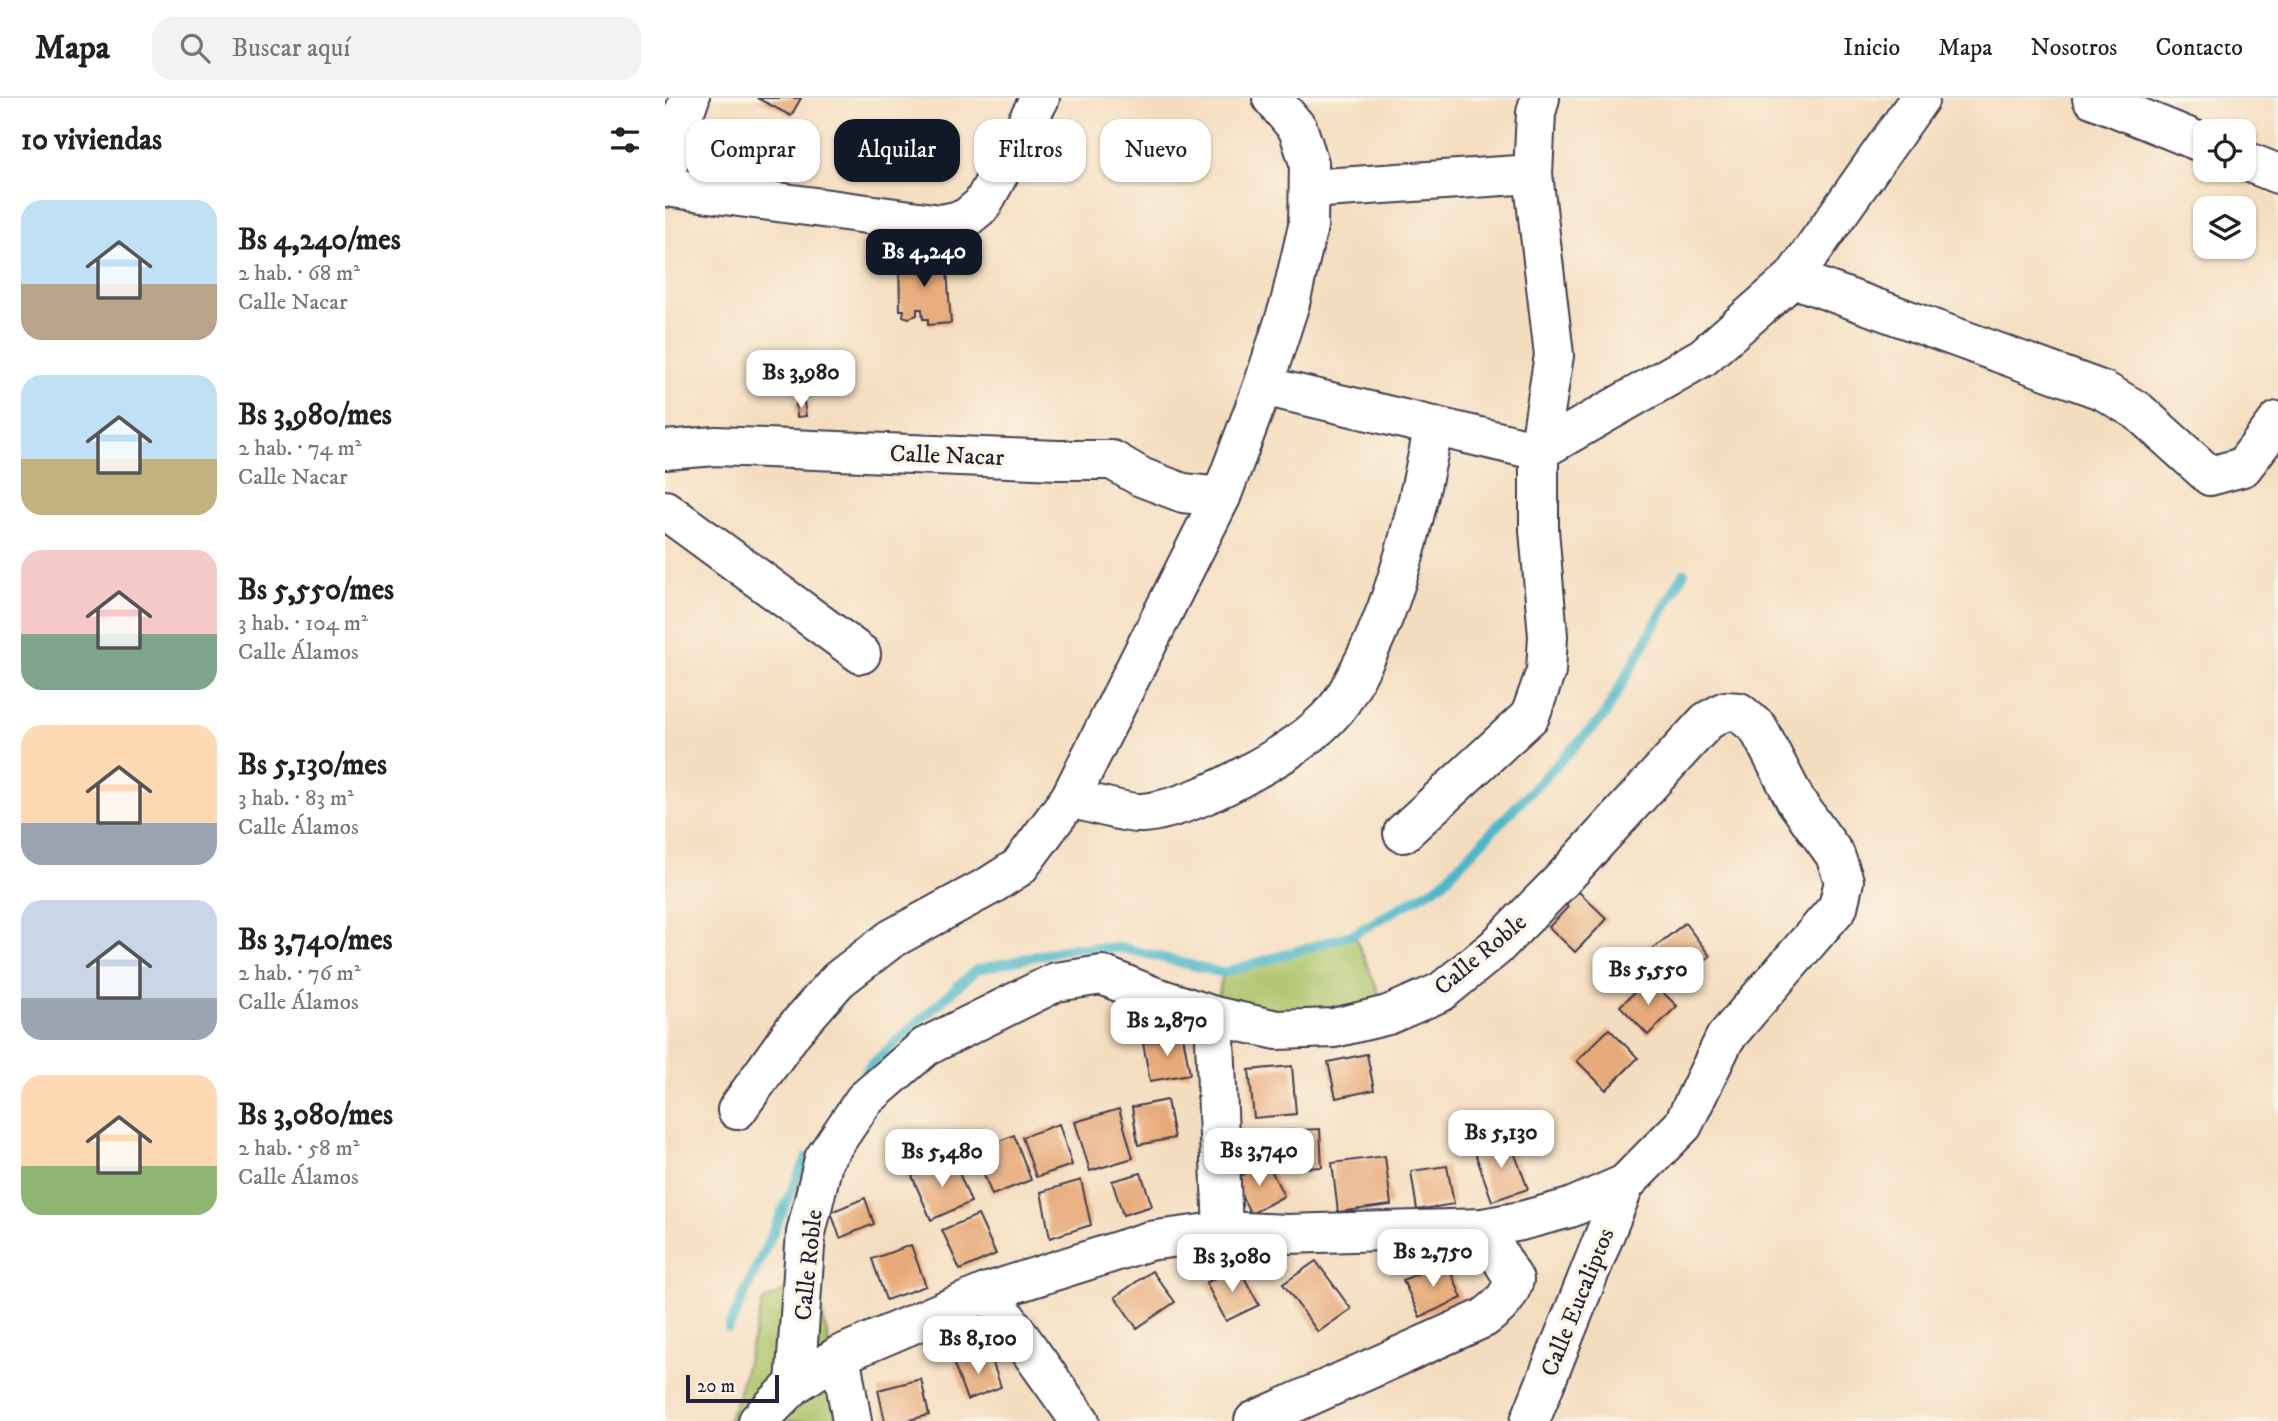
<!DOCTYPE html>
<html lang="es">
<head>
<meta charset="utf-8">
<style>
	body { margin:0; font-family:"IM FELL DW Pica",serif; background:#f2f2f2; color:#222; height:100vh; display:flex; flex-direction:column; font-size:26px; white-space:nowrap }
	* { box-sizing:border-box; margin:0 }
	p { font-size:23px; color:#767676 }
	.icon { flex:none; width:38px; height:38px; fill:none; stroke:currentColor; stroke-width:2; stroke-linecap:round; stroke-linejoin:round }
	.map { position:relative; flex:1; overflow:hidden }
	.sheet { display:flex; flex-direction:column; background:#fff; width:665px }
	.sheet>* { flex:none }
	.hud { position:absolute; left:21px; top:21px; width:665px; height:63px; display:flex; gap:14px }
	.buttons { position:absolute; left:1528px; top:21px; display:grid; gap:14px }
	.buttons a { display:grid; place-items:center; width:63px; height:63px; border-radius:14px; background:#fff; box-shadow:0 2px 5px #0004; font-size:35px }
	.scale { position:absolute; left:21px; bottom:18px; width:93px; box-sizing:border-box; padding-left:7px; border:4px solid #22223b; border-top:0; font-size:19px; line-height:24px; white-space:nowrap; color:#22223b; -webkit-text-stroke:5px #fcf5e5; paint-order:stroke }
	.price { position:absolute; translate:-50% -60px; padding:0 16px; border-radius:14px; background:#fff; color:#222; font-size:23px; line-height:46px; filter:drop-shadow(0 2px 4px #0008) }
	.price::after { content:''; position:absolute; left:50%; top:42px; width:21px; height:16px; margin-left:-10px; background:inherit; clip-path:polygon(0 0,100% 0,50% 100%) }
	.price.active { background:#111827; color:#fff }
	ul { padding:0; list-style:none }
	li { display:flex; align-items:center; gap:21px; height:175px; padding:0 21px }
	li span { display:grid; place-items:center; flex:none; width:196px; height:140px; border-radius:21px; color:#555 }
	li>.icon { margin-inline-start:auto }
	span .icon { width:84px; height:84px; fill:#fffc; stroke-width:1 }
	li b { font-size:30px }
	h2 { display:flex; justify-content:space-between; align-items:center; height:84px; padding:0 21px; font-size:30px }
	.pill { padding:0 24px; border-radius:21px; background:#fff; box-shadow:0 2px 5px #0004; font-size:24px; line-height:63px }
	.pill.active { background:#111827; color:#fff }
	header { display:flex; align-items:center; gap:42px; box-sizing:border-box; height:98px; padding:0 35px; background:#fff; border-bottom:2px solid #e0e0e0 }
	header strong { font-size:33px }
	nav { display:flex; gap:38px; margin-inline-start:auto; font-size:24px }
	.search { width:490px; height:63px; background:#f2f2f2; display:flex; align-items:center; gap:18px; box-sizing:border-box; padding:0 24px; border-radius:21px; color:#767676; font-size:26px }
	main { display:flex; flex:1; min-height:0 }
	.map>svg:first-child { display:block }
</style>
</head>
<body>
<header>
<strong>Mapa</strong>
<div class="search"><svg class="icon" aria-label="search" viewBox="0 0 24 24"><circle cx="10" cy="10" r="6"/><path d="M15 15l6 6"/></svg>Buscar aquí</div>
<nav><a>Inicio</a><a>Mapa</a><a>Nosotros</a><a>Contacto</a></nav>
</header>
<main>
<section class="sheet">
<h2>10 viviendas<svg class="icon" aria-label="filters" viewBox="0 0 24 24"><path d="M4 7h16M4 17h16"/><circle cx="9" cy="7" r="2"/><circle cx="15" cy="17" r="2"/></svg></h2>
<ul>
<li><span style="background:linear-gradient(#bfe0f5 60%,#b9a48a 0)"><svg class="icon" aria-label="home" viewBox="0 0 24 24"><path d="M3 11l9-7 9 7M6 9v11h12V9"/></svg></span><div><b>Bs 4,240/mes</b><p>2 hab. · 68 m²</p><p>Calle Nacar</p></div></li>
<li><span style="background:linear-gradient(#bfe0f5 60%,#c2b280 0)"><svg class="icon" aria-label="home" viewBox="0 0 24 24"><path d="M3 11l9-7 9 7M6 9v11h12V9"/></svg></span><div><b>Bs 3,980/mes</b><p>2 hab. · 74 m²</p><p>Calle Nacar</p></div></li>
<li><span style="background:linear-gradient(#f6c9c9 60%,#7fa58c 0)"><svg class="icon" aria-label="home" viewBox="0 0 24 24"><path d="M3 11l9-7 9 7M6 9v11h12V9"/></svg></span><div><b>Bs 5,550/mes</b><p>3 hab. · 104 m²</p><p>Calle Álamos</p></div></li>
<li><span style="background:linear-gradient(#ffd9b3 70%,#9aa5b1 0)"><svg class="icon" aria-label="home" viewBox="0 0 24 24"><path d="M3 11l9-7 9 7M6 9v11h12V9"/></svg></span><div><b>Bs 5,130/mes</b><p>3 hab. · 83 m²</p><p>Calle Álamos</p></div></li>
<li><span style="background:linear-gradient(#c9d6e8 70%,#9aa5b1 0)"><svg class="icon" aria-label="home" viewBox="0 0 24 24"><path d="M3 11l9-7 9 7M6 9v11h12V9"/></svg></span><div><b>Bs 3,740/mes</b><p>2 hab. · 76 m²</p><p>Calle Álamos</p></div></li>
<li><span style="background:linear-gradient(#ffd9b3 65%,#8fb573 0)"><svg class="icon" aria-label="home" viewBox="0 0 24 24"><path d="M3 11l9-7 9 7M6 9v11h12V9"/></svg></span><div><b>Bs 3,080/mes</b><p>2 hab. · 58 m²</p><p>Calle Álamos</p></div></li>
</ul>
</section>
<div class="map">
<svg width="1613" height="1323" viewBox="0 0 1613 1323">
	<rect width="100%" height="100%" fill="#fcf5e5"/>
	<filter id="ink" filterUnits="userSpaceOnUse"><feTurbulence type="fractalNoise" baseFrequency=".0143" numOctaves="2"/><feDisplacementMap in="SourceGraphic" scale="14" xChannelSelector="R" yChannelSelector="G"/><feConvolveMatrix kernelMatrix="1 2 1 2 8 2 1 2 1" color-interpolation-filters="sRGB"/></filter>
	<filter id="wash" filterUnits="userSpaceOnUse"><feTurbulence type="fractalNoise" baseFrequency=".00686" numOctaves="4" result="noise"/><feDisplacementMap in="SourceGraphic" scale="28" xChannelSelector="R" yChannelSelector="G"/><feGaussianBlur stdDeviation="1.57" result="paint"/><feColorMatrix in="noise" values="0 0 0 0 0 0 0 0 0 0 0 0 0 0 0 0 0 1.4 0 .05"/><feComposite in="paint" operator="in"/></filter>
	<g filter="url(#wash)">
		<rect width="100%" height="100%" fill="#f4ddbf"/>
		<g fill="#abc369" stroke="#667252" stroke-width="2">
			<polygon points="689,836 723,917 549,918 558,875"/>
			<polygon points="148,1180 175,1288 169,1323 63,1323 73,1298 98,1203"/>
		</g>
		<g fill="none" stroke-linecap="round" stroke-linejoin="round">
			<g stroke="#4db7c9" stroke-width="10">
				<polyline points="192,986 206,967 311,872 406,850 458,850 558,875 689,836 776,786 939,618 1019,475"/>
				<polyline points="64,1230 142,1059"/>
			</g>
		</g>
		<g id="blocks">
			<g fill="#e7aa7a">
				<polygon points="92,0 136,0 126,18"/>
				<polygon points="256,156 258,159 275,157 277,174 282,173 286,225 263,227 263,221 258,221 257,211 252,211 252,217 244,220 238,218 239,212 235,212 234,159"/>
				<polygon points="139,304 141,318 132,319 131,305"/>
				<polygon points="911,791 942,821 910,854 884,829 903,809 898,804"/>
				<polygon points="1020,825 1045,858 1011,885 985,853"/>
				<polygon points="984,881 1012,908 983,937 955,908"/>
				<polygon points="944,931 973,960 941,992 912,963"/>
				<polygon points="518,938 525,976 485,983 478,945"/>
				<polygon points="702,956 709,992 671,1000 663,964"/>
				<polygon points="627,968 631,1016 589,1020 584,972"/>
				<polygon points="502,1002 509,1040 473,1047 467,1009"/>
				<polygon points="454,1011 468,1060 425,1073 410,1024"/>
				<polygon points="394,1026 407,1067 371,1079 357,1039"/>
				<polygon points="655,1031 657,1069 614,1071 613,1033"/>
				<polygon points="349,1037 366,1082 327,1097 310,1053"/>
				<polygon points="844,1041 863,1091 827,1103 809,1052"/>
				<polygon points="720,1058 726,1107 673,1114 667,1065"/>
				<polygon points="288,1060 306,1104 266,1122 247,1078"/>
				<polygon points="602,1064 619,1098 586,1116 568,1082"/>
				<polygon points="782,1068 789,1106 752,1112 746,1073"/>
				<polygon points="476,1075 487,1108 458,1117 447,1083"/>
				<polygon points="416,1082 426,1127 385,1140 376,1094"/>
				<polygon points="200,1100 209,1126 175,1140 166,1114"/>
				<polygon points="313,1117 331,1156 295,1172 277,1132"/>
				<polygon points="246,1147 261,1188 221,1202 207,1161"/>
				<polygon points="651,1163 686,1211 653,1234 618,1186"/>
				<polygon points="781,1163 797,1200 755,1219 738,1182"/>
				<polygon points="573,1168 594,1207 561,1223 541,1185"/>
				<polygon points="487,1173 510,1204 472,1230 450,1199"/>
				<polygon points="324,1254 336,1289 302,1302 289,1266"/>
				<polygon points="256,1281 264,1317 240,1323 220,1323 213,1292"/>
			</g>
		</g>
	</g>
	<g filter="url(#ink)">
		<use href="#blocks" fill-opacity="0" stroke="#423e4f" stroke-width="2"/>
		<g fill="none" stroke-linecap="round" stroke-linejoin="round">
			<defs>
				<g id="minor">
					<polyline points="1427,0 1540,46"/>
					<polyline points="1578,62 1613,76"/>
					<polyline points="0,82 10,36 25,0"/>
					<polyline points="0,89 276,126 300,121 317,107 375,0"/>
					<polyline points="644,91 868,76"/>
					<polyline points="1128,180 1439,293 1473,313 1545,378 1578,369 1613,323"/>
					<polyline points="598,288 874,353 1038,259 1128,180 1255,0"/>
					<polyline points="0,352 51,348 393,362 447,362 476,379 518,395 556,399"/>
					<polyline points="0,412 196,556"/>
					<path d="M405 700C422 704 463 716 477 715 509 713 559 690 586 674 617 657 648 638 671 611 683 596 691 578 700 561 737 487 752 408 769 328"/>
					<polyline points="738,735 865,618 881,573 883,538 874,432 874,353 889,257 868,76 871,15 875,0"/>
					<polyline points="549,918 558,1133"/>
					<polyline points="72,1012 128,933 173,882 226,841 326,787 354,769 405,700 556,399 598,288 625,205 643,128 644,65 633,31 607,0"/>
					<polyline points="323,1194 415,1323"/>
					<polyline points="175,1257 187,1323"/>
					<polyline points="93,1323 130,1286 175,1257 323,1194 484,1143 558,1133 622,1136 818,1130 856,1123 905,1110 960,1086 1018,1027 1060,940 1173,809 1179,783 1170,757 1131,703 1093,630 1074,614 1060,613 1042,623 896,783 830,850 776,894 723,917 669,930 612,932 549,918 488,898 437,877 391,884 260,949 199,1002 159,1061 141,1135 130,1286"/>
					<path d="M589 1323 819 1220C834 1209 843 1201 849 1182L818 1130"/>
					<polyline points="865,1323 960,1086"/>
				</g>
			</defs>
			<use href="#minor" stroke="#423e4f" stroke-width="42"/>
			<use href="#minor" stroke="#fff" stroke-width="38"/>
		</g>
	</g>
	<g text-anchor="middle" stroke-width="7" stroke-linejoin="round" paint-order="stroke">
		<g font-size="24" fill="#22223b" stroke="#fcf5e5">
			<text transform="translate(282 357) rotate(2)" y="8">Calle Nacar</text>
			<text transform="translate(815 856) rotate(-40)" y="8">Calle Roble</text>
			<text transform="translate(143 1167) rotate(-84)" y="8">Calle Roble</text>
			<text transform="translate(912 1204) rotate(-68)" y="8">Calle Eucaliptos</text>
		</g>
	</g>
</svg>
<div class="buttons">
<a><svg class="icon" aria-label="locate" viewBox="0 0 24 24"><circle cx="12" cy="12" r="6"/><path d="M12 2v4M12 18v4M2 12h4M18 12h4"/></svg></a>
<a><svg class="icon" aria-label="layers" viewBox="0 0 24 24"><path d="M12 4l9 5-9 5-9-5zM3 14l9 5 9-5"/></svg></a>
</div>
<div class="scale">20 m</div>
<b class="price active" style="left:259px;top:191px">Bs 4,240</b>
<b class="price" style="left:136px;top:312px">Bs 3,980</b>
<b class="price" style="left:983px;top:909px">Bs 5,550</b>
<b class="price" style="left:502px;top:960px">Bs 2,870</b>
<b class="price" style="left:836px;top:1072px">Bs 5,130</b>
<b class="price" style="left:594px;top:1090px">Bs 3,740</b>
<b class="price" style="left:277px;top:1091px">Bs 5,480</b>
<b class="price" style="left:768px;top:1191px">Bs 2,750</b>
<b class="price" style="left:567px;top:1196px">Bs 3,080</b>
<b class="price" style="left:313px;top:1278px">Bs 8,100</b>
<div class="hud">
<a class="pill">Comprar</a>
<a class="pill active">Alquilar</a>
<a class="pill">Filtros</a>
<a class="pill">Nuevo</a>
</div>
</div>
</main>
</body>
</html>
